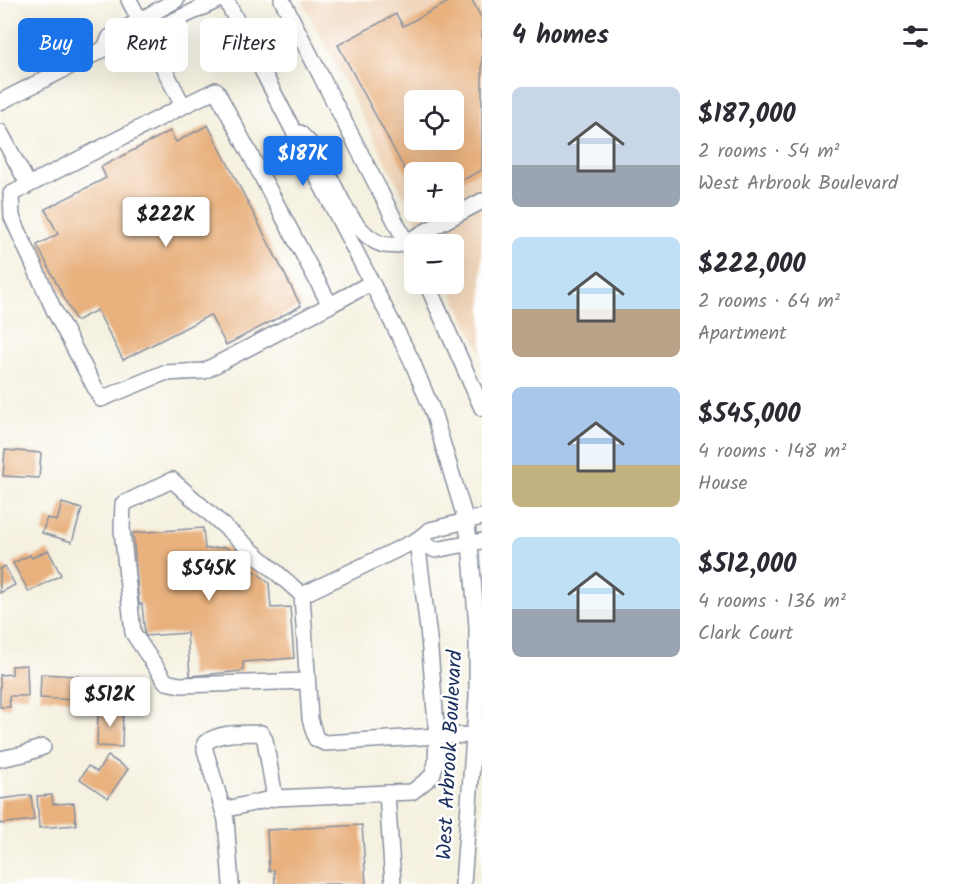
<!DOCTYPE html>
<html lang="en">
<head>
<meta charset="utf-8">
<style>
	body { margin:0; font-family:Kalam,sans-serif; background:#f2f2f3; color:#2b2b33; height:100vh; display:flex; flex-direction:column; font-size:22px; white-space:nowrap }
	* { box-sizing:border-box; margin:0 }
	p { font-size:20px; color:#7c7c81 }
	.icon { flex:none; width:33px; height:33px; fill:none; stroke:currentColor; stroke-width:2; stroke-linecap:round; stroke-linejoin:round }
	.map { position:relative; flex:1; overflow:hidden }
	.details { display:flex; flex-direction:column; background:#fff; width:480px }
	.details>* { flex:none }
	.guide { position:absolute; left:18px; top:18px; width:374px; height:54px; display:flex; gap:12px }
	.fabs { position:absolute; left:404px; top:90px; display:grid; gap:12px }
	.fabs a { display:grid; place-items:center; width:60px; height:60px; border-radius:9px; background:#fff; box-shadow:0 6px 24px #0002; font-size:30px }
	.price { position:absolute; translate:-50% -51px; padding:0 14px; border-radius:6px; background:#fff; color:#222; font-size:20px; line-height:39px; filter:drop-shadow(0 2px 3px #0008) }
	.price::after { content:''; position:absolute; left:50%; top:36px; width:18px; height:14px; margin-left:-9px; background:inherit; clip-path:polygon(0 0,100% 0,50% 100%) }
	.price.current { background:#1a73e8; color:#fff }
	ul { padding:0; list-style:none }
	li { display:flex; align-items:center; gap:18px; height:150px; padding:0 30px }
	li span { display:grid; place-items:center; flex:none; width:168px; height:120px; border-radius:9px; color:#555 }
	li>.icon { margin-inline-start:auto }
	span .icon { width:72px; height:72px; fill:#fffc; stroke-width:1 }
	li b { font-size:26px }
	h2 { display:flex; justify-content:space-between; align-items:center; height:72px; padding:0 30px; font-size:26px }
	.pill { padding:0 21px; border-radius:9px; background:#fff; box-shadow:0 6px 24px #0002; font-size:21px; line-height:54px }
	.pill.current { background:#1a73e8; color:#fff }
	main { display:flex; flex:1; min-height:0 }
	.map>svg:first-child { display:block }
</style>
</head>
<body>
<main>
<div class="map">
<svg width="482" height="884" viewBox="0 0 482 884">
	<rect width="100%" height="100%" fill="#fff"/>
	<filter id="ink" filterUnits="userSpaceOnUse"><feTurbulence type="fractalNoise" baseFrequency=".0167" numOctaves="2"/><feDisplacementMap in="SourceGraphic" scale="12" xChannelSelector="R" yChannelSelector="G"/><feConvolveMatrix kernelMatrix="1 2 1 2 8 2 1 2 1" color-interpolation-filters="sRGB"/></filter>
	<filter id="wash" filterUnits="userSpaceOnUse"><feTurbulence type="fractalNoise" baseFrequency=".008" numOctaves="4" result="noise"/><feDisplacementMap in="SourceGraphic" scale="24" xChannelSelector="R" yChannelSelector="G"/><feGaussianBlur stdDeviation="1.35" result="paint"/><feColorMatrix in="noise" values="0 0 0 0 0 0 0 0 0 0 0 0 0 0 0 0 0 1.4 0 .05"/><feComposite in="paint" operator="in"/></filter>
	<g filter="url(#wash)">
		<rect width="100%" height="100%" fill="#f5f1e0"/>
		<path fill="#f0d6bc" fill-rule="evenodd" d="M302 0H482V354L448 284H453V244H429ZM414 100H453V140H414ZM414 172H453V212H414Z"/>
		<g id="blocks">
			<g fill="#e8b17e" fill-rule="evenodd">
				<path d="M452 0H472L482 19V170L453 185V172H414V187L338 45 396 14 403 26ZM414 100H453V140H414Z"/>
				<polygon points="208,125 301,306 226,345 210,315 123,360 97,310 76,321 37,245 58,234 45,209 106,178 101,167 170,131 176,142"/>
				<polygon points="5,450 41,453 39,478 3,476"/>
				<polygon points="62,503 82,509 72,542 42,533 47,518 57,521"/>
				<polygon points="203,528 205,549 226,547 269,583 271,608 290,607 294,658 243,662 243,671 190,676 187,633 145,636 142,604 139,604 133,533"/>
				<polygon points="48,550 61,575 29,592 13,563 30,555 32,558"/>
				<polygon points="5,566 15,585 0,593 0,569"/>
				<polygon points="27,665 28,696 9,696 10,707 0,707 0,675 12,674 12,666"/>
				<polygon points="41,674 78,676 77,700 40,698"/>
				<polygon points="98,710 123,711 122,747 97,746"/>
				<polygon points="108,756 128,769 108,798 80,779 88,766 97,772"/>
				<polygon points="31,795 34,820 0,824 0,799"/>
				<polygon points="52,795 53,804 74,803 76,825 39,828 37,796"/>
				<polygon points="362,825 366,884 275,884 274,870 269,871 267,830"/>
			</g>
		</g>
	</g>
	<g filter="url(#ink)">
		<use href="#blocks" fill-opacity="0" stroke="#88909f" stroke-width="1.5"/>
		<g fill="none" stroke-linecap="round" stroke-linejoin="round">
			<defs>
				<g id="minor">
					<polyline points="129,0 140,21"/>
					<polyline points="226,0 411,359 433,412 466,521 470,544 477,626 477,697 463,884"/>
					<polyline points="282,0 414,258"/>
					<polyline points="146,33 183,106 216,90 330,305 371,283"/>
					<polyline points="104,49 110,37 176,0"/>
					<polyline points="0,102 104,49 116,48 218,0"/>
					<polyline points="183,106 11,194 12,217 54,310 101,399 164,373 204,371 330,305"/>
					<polyline points="0,132 28,184"/>
					<path d="M300 133C306 140 314 146 318 154 336 184 360 263 406 242L482 201"/>
					<polyline points="427,284 482,408"/>
					<polyline points="417,540 435,550 482,541"/>
					<polyline points="302,595 417,540 430,530 482,517"/>
					<polyline points="307,681 180,685 166,682 133,633 122,530 123,504 172,480 302,595 310,719 316,739 325,743 437,736 429,638 417,540"/>
					<polyline points="0,759 24,754 43,747"/>
					<polyline points="387,793 393,884"/>
					<polyline points="223,810 275,798"/>
					<path d="M231 884 226 820 205 750V743C221 731 243 734 261 733L265 740 275 798 412 792 432 776 436 763 437 736 475 735"/>
				</g>
			</defs>
			<use href="#minor" stroke="#88909f" stroke-width="18"/>
			<use href="#minor" stroke="#fff" stroke-width="15"/>
		</g>
	</g>
	<g text-anchor="middle" stroke-width="5" stroke-linejoin="round" paint-order="stroke">
		<g font-size="21" fill="#1b2f5e" stroke="#fff">
			<text transform="translate(449 755) rotate(-87)" y="7">West Arbrook Boulevard</text>
		</g>
	</g>
</svg>
<div class="fabs">
<a><svg class="icon" aria-label="locate" viewBox="0 0 24 24"><circle cx="12" cy="12" r="6"/><path d="M12 2v4M12 18v4M2 12h4M18 12h4"/></svg></a>
<a>+</a>
<a>−</a>
</div>
<b class="price current" style="left:303px;top:187px">$187K</b>
<b class="price" style="left:166px;top:248px">$222K</b>
<b class="price" style="left:209px;top:602px">$545K</b>
<b class="price" style="left:110px;top:728px">$512K</b>
<div class="guide">
<a class="pill current">Buy</a>
<a class="pill">Rent</a>
<a class="pill">Filters</a>
</div>
</div>
<section class="details">
<h2>4 homes<svg class="icon" aria-label="filters" viewBox="0 0 24 24"><path d="M4 7h16M4 17h16"/><circle cx="9" cy="7" r="2"/><circle cx="15" cy="17" r="2"/></svg></h2>
<ul>
<li><span style="background:linear-gradient(#c9d6e8 65%,#9aa5b1 0)"><svg class="icon" aria-label="home" viewBox="0 0 24 24"><path d="M3 11l9-7 9 7M6 9v11h12V9"/></svg></span><div><b>$187,000</b><p>2 rooms · 54 m²</p><p>West Arbrook Boulevard</p></div></li>
<li><span style="background:linear-gradient(#bfe0f5 60%,#b9a48a 0)"><svg class="icon" aria-label="home" viewBox="0 0 24 24"><path d="M3 11l9-7 9 7M6 9v11h12V9"/></svg></span><div><b>$222,000</b><p>2 rooms · 64 m²</p><p>Apartment</p></div></li>
<li><span style="background:linear-gradient(#a9c7e8 65%,#c2b280 0)"><svg class="icon" aria-label="home" viewBox="0 0 24 24"><path d="M3 11l9-7 9 7M6 9v11h12V9"/></svg></span><div><b>$545,000</b><p>4 rooms · 148 m²</p><p>House</p></div></li>
<li><span style="background:linear-gradient(#bfe0f5 60%,#9aa5b1 0)"><svg class="icon" aria-label="home" viewBox="0 0 24 24"><path d="M3 11l9-7 9 7M6 9v11h12V9"/></svg></span><div><b>$512,000</b><p>4 rooms · 136 m²</p><p>Clark Court</p></div></li>
</ul>
</section>
</main>
</body>
</html>
